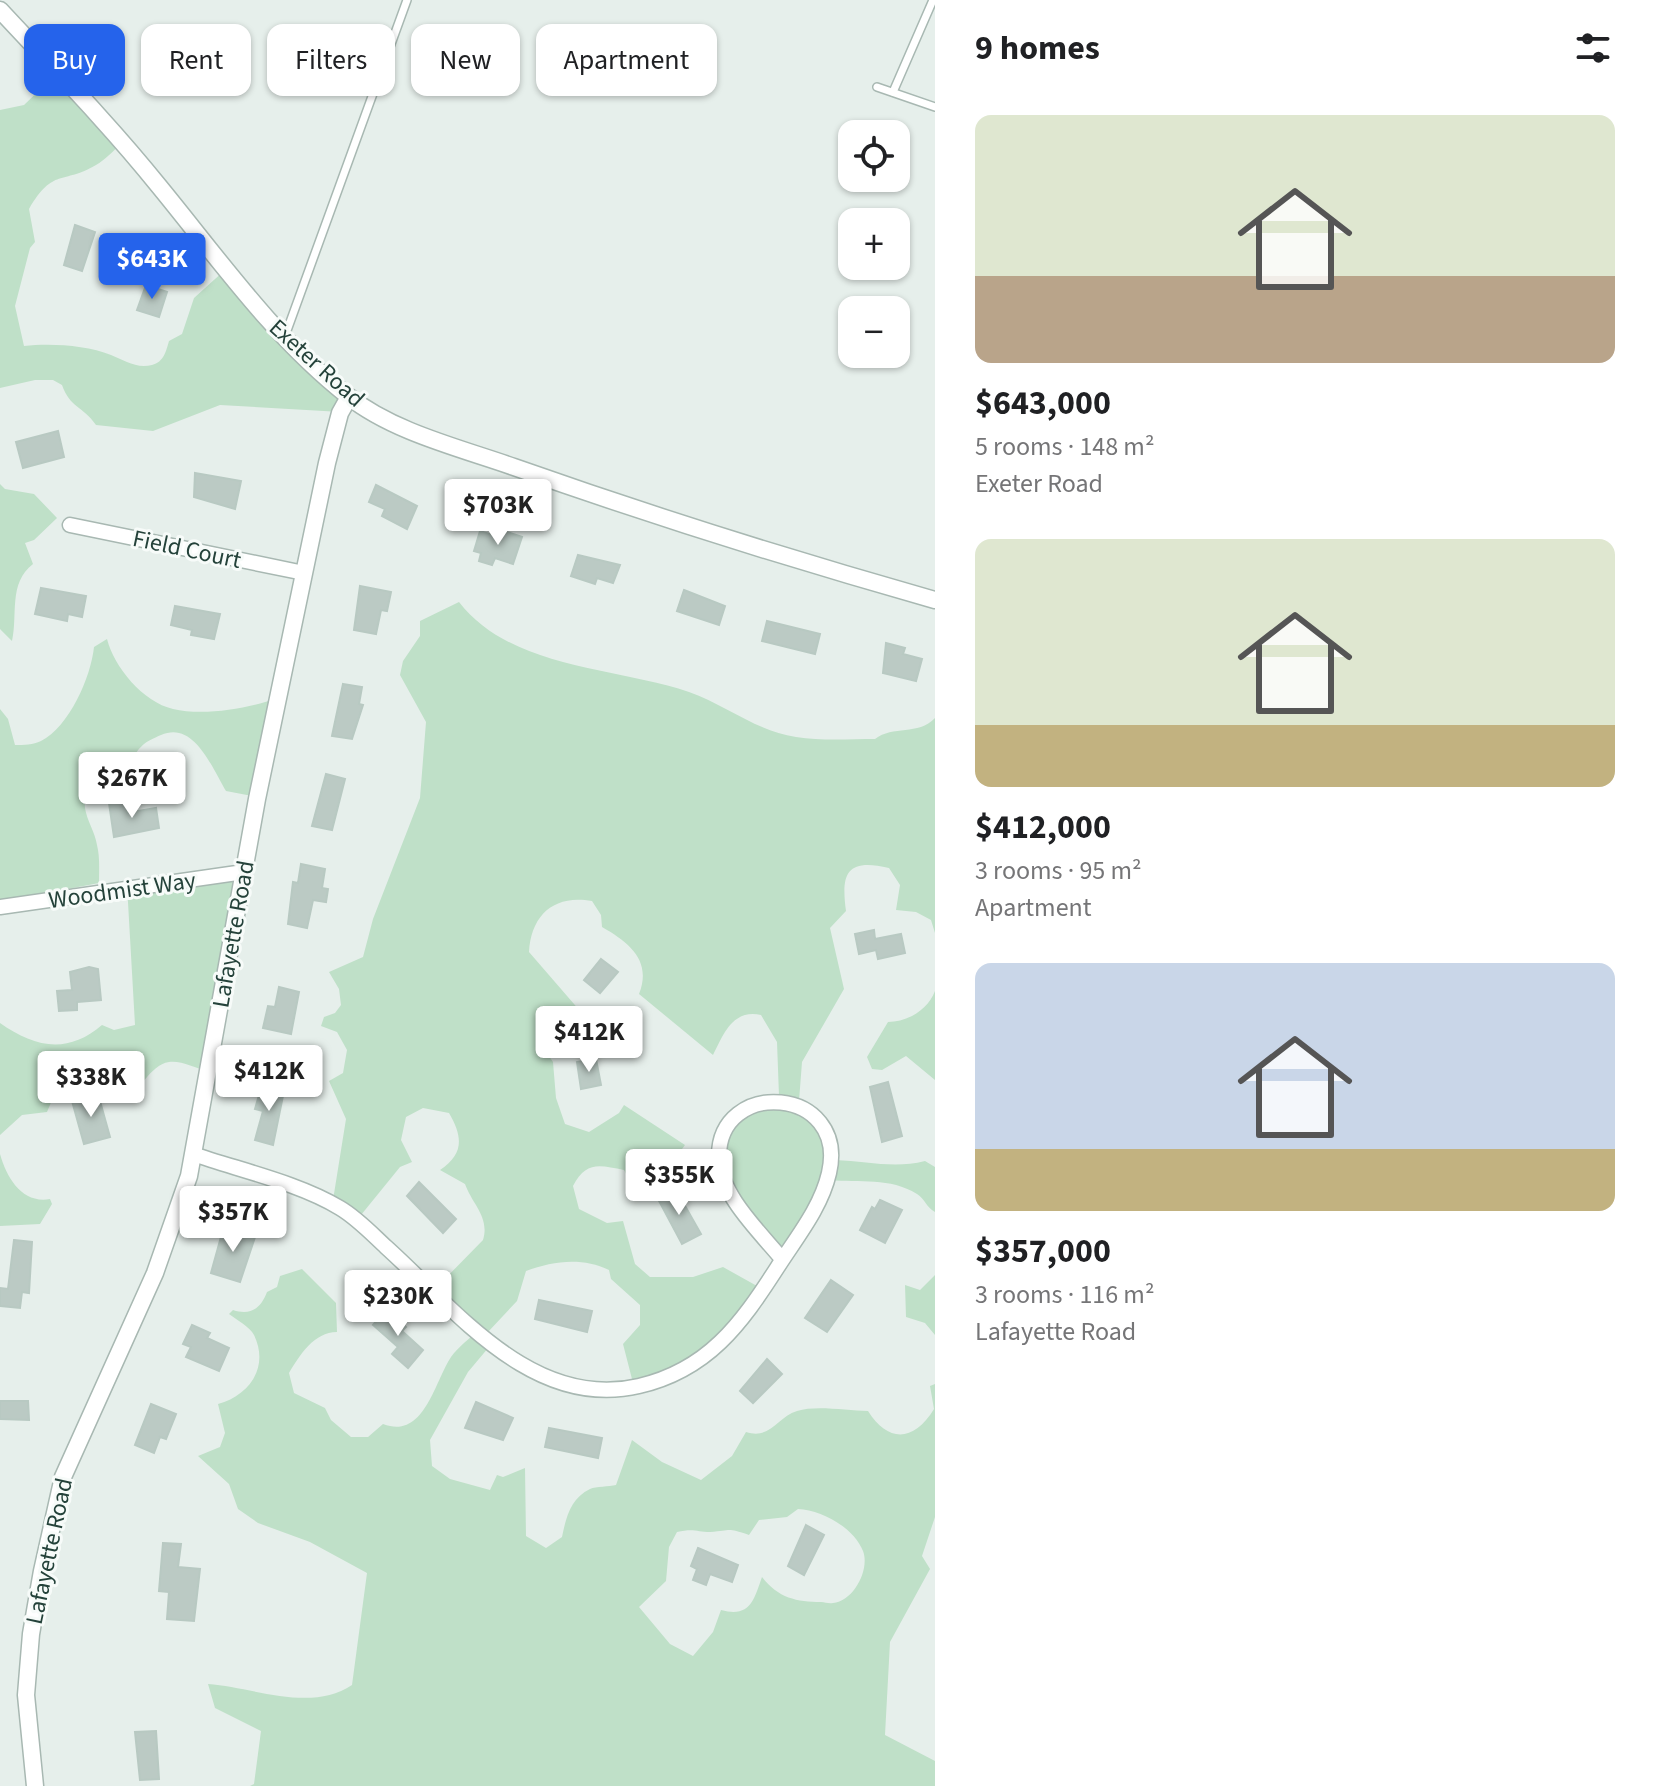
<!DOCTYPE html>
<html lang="en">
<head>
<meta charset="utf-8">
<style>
	body { margin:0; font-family:"Source Sans 3",sans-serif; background:#f6f6f6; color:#202124; height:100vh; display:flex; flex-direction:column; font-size:30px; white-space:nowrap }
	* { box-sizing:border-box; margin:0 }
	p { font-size:26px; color:#757577 }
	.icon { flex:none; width:44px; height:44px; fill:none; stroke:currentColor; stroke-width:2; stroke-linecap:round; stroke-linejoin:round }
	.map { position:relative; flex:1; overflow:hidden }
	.panel { display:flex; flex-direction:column; background:#fff; width:720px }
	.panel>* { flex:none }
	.top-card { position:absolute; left:24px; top:24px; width:760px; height:72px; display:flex; gap:16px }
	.fabs { position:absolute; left:838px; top:120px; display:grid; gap:16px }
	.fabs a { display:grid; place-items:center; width:72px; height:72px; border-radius:16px; background:#fff; box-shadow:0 2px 6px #0004; font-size:40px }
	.price { position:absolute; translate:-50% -68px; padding:0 18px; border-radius:8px; background:#fff; color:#222; font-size:26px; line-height:52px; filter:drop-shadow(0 2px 4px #0008) }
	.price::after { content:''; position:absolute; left:50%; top:48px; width:24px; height:18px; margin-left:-12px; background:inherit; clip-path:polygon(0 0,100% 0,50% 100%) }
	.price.active { background:#2563eb; color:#fff }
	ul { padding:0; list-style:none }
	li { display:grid; align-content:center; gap:16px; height:424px; padding:0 40px }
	li span { display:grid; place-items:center; height:248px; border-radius:16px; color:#555 }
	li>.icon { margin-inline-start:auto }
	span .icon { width:144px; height:144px; fill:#fffc; stroke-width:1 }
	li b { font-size:34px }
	h2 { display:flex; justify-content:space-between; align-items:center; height:96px; padding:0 40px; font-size:34px }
	.pill { padding:0 28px; border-radius:16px; background:#fff; box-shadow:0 2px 6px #0004; font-size:28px; line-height:72px }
	.pill.active { background:#2563eb; color:#fff }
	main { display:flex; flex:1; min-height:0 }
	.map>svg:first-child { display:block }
</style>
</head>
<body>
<main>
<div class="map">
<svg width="935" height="1786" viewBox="0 0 935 1786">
	<rect width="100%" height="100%" fill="#e6efeb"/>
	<g fill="#bfe0c8" fill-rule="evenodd">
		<path d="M54 76 121 144C113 151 105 160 96 165 62 185 54 167 29 209L35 242 30 248 15 306 24 346C50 343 86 345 111 355 124 360 136 369 152 365 164 362 166 351 169 341L182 334 194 298 225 270 346 394 341 412 220 405 153 431 96 425C83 406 70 408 62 385L53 380H35L0 388V110L24 105Z"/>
		<path d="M0 484 5 489 34 494 57 518 34 540 25 543 33 564C8 583 18 615 12 641L0 629Z"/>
		<path d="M459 602C511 669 615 667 689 692 726 705 756 731 796 737 821 741 849 739 875 739 893 725 918 736 935 718V933L931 920 916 912 896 910 900 885 889 868C846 858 841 874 846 911L830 928 844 989 802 1062 799 1101 835 1160C867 1161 894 1169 925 1161L935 1167V1212C926 1207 925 1199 917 1194 890 1177 860 1183 829 1180L803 1226 777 1250 733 1192 718 1153C737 1117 734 1099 779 1096L777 1042 761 1015C733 1009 724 1033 713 1055L639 994C652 961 630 943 602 927L601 915 592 901C554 894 531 915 529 952L587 1019 565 1016 552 1022 547 1032 545 1050 553 1062 556 1098 565 1124 589 1132 619 1113 624 1105 685 1145 665 1172 640 1191 639 1198 624 1170C599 1165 586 1161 573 1186L579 1209 607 1223 623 1221 635 1264 650 1277H693L723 1267 757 1286 754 1295 699 1359 637 1382 632 1379 623 1344 640 1325V1305L611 1279 609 1270C582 1257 553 1261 526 1271L517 1301 488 1332 494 1341 468 1372 430 1440 432 1466 450 1479 490 1490 497 1475 503 1477 525 1468 526 1536 546 1548 562 1537C566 1517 571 1498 590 1489 596 1486 609 1487 616 1485L632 1440 662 1462 701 1480 732 1456 746 1432C771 1440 777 1417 797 1411 817 1405 847 1411 868 1411 888 1443 914 1442 934 1409L930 1386 935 1384V1517L922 1556 930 1569 890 1642 885 1735 935 1761V1786H250L254 1784 261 1731 215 1708 208 1684C253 1687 311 1713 352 1685L367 1573 310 1542 258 1523 238 1509 229 1484 198 1456 220 1447 225 1433 218 1404C248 1396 270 1368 254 1335 250 1327 237 1320 229 1314L233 1310C251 1316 261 1308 267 1292L277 1287 280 1276 302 1269 336 1303 337 1332C314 1332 300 1355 289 1373L294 1393 325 1408 331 1420 351 1437H368L383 1424C424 1440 434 1383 451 1357 458 1347 470 1338 479 1330L438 1286 483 1240C490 1217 472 1204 465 1184L440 1170C464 1154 463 1137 449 1113L423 1108 406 1117 401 1140 412 1162 400 1167 361 1215 333 1200 346 1119 329 1081 343 1073 347 1050 337 1032 321 1026 324 1017 335 1013 341 1005 339 989 329 972 363 957 373 919 420 798 426 722 400 675 403 661 420 636V621ZM798 1509C822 1510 854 1528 863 1551 870 1569 854 1601 833 1603 829 1604 825 1602 821 1602 797 1602 778 1598 762 1577 754 1600 750 1618 721 1610L713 1632 693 1656 670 1644 639 1607 666 1581 669 1547 677 1532C694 1528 697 1532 710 1532 732 1531 725 1527 749 1535L759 1520 787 1517Z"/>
		<path d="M107 639C114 667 143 702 173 709 203 716 248 709 277 698L257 797 226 791C212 768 194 720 161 735 147 741 141 744 133 758L140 780C118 772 81 777 85 808 87 821 95 832 97 845 100 857 99 870 99 883L0 902V709L8 719 15 745C24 745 33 745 41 741 69 727 91 677 94 647Z"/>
		<path d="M239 877 207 1071C196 1068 180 1060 169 1062 149 1065 141 1093 122 1097 107 1073 77 1082 55 1093L47 1112 22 1115 0 1135V1023C34 1047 67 1055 102 1025L114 1030 135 1025 127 885Z"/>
		<path d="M935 991V1080L906 1056 882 1070 872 1069 867 1057 888 1022C907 1022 928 1010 935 991Z"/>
		<path d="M0 1154C7 1179 23 1204 50 1199L52 1204 40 1224 0 1226Z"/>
		<polygon points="935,1275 935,1335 925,1323 906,1317 905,1285 920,1290"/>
	</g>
	<g fill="#bbcac4" stroke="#b8c9c2" stroke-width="2">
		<polygon points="75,225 95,232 82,271 64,265"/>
		<polygon points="146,285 167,292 159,317 137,310"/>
		<polygon points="58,431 64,457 23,468 16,442"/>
		<polygon points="195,473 241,481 235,509 194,497"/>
		<polygon points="376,485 417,506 407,529 382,516 385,509 369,502"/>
		<polygon points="480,531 492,535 494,531 504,531 522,537 513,564 495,558 492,565 479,561 481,553 474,551"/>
		<polygon points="578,555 620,565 613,583 597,578 595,584 571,576"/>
		<polygon points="360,586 391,592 387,611 381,610 376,634 354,630"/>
		<polygon points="41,588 86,596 82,617 68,614 67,621 35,614"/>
		<polygon points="684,590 725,606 719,625 677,611"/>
		<polygon points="175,606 220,614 214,639 191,635 192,630 171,625"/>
		<polygon points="767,621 820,634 815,654 762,641"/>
		<polygon points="886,643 905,648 903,654 922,659 916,681 883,673"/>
		<polygon points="343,684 362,687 359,704 363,705 352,739 332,736"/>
		<polygon points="326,774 345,779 332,830 312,826"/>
		<polygon points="125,801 127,813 156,808 159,828 114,837 109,803"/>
		<polygon points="301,864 325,869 322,888 328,889 326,902 313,900 307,928 288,924 293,882 298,883"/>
		<polygon points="874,930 875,939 901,934 905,953 878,959 876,950 859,954 855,934"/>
		<polygon points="601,959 618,972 600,993 584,980"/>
		<polygon points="89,967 98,969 101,1000 77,1002 77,1010 59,1011 57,991 72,990 70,972"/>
		<polygon points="279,987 299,992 291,1034 263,1028 268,1006 275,1007"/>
		<polygon points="596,1059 601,1085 581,1089 577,1062"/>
		<polygon points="888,1082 902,1136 882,1142 870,1087"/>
		<polygon points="262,1085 284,1091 273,1145 255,1140 263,1111 255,1109"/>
		<polygon points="98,1094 110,1137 84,1144 72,1101"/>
		<polygon points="419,1182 456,1219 443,1233 407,1196"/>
		<polygon points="676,1190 701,1234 682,1244 658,1199"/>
		<polygon points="880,1200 902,1210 885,1243 860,1230 872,1207 875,1209"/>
		<polygon points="224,1226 255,1237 240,1282 211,1273"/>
		<polygon points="14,1240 32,1242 29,1293 22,1292 20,1308 0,1306 0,1288 8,1289"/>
		<polygon points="831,1280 853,1295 827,1332 805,1318"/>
		<polygon points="539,1300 592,1311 587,1332 535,1319"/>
		<polygon points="387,1309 406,1327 402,1331 423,1350 408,1368 392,1354 398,1347 373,1325"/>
		<polygon points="192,1325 210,1333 207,1338 229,1348 219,1371 186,1357 191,1347 183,1344"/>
		<polygon points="767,1359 782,1374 753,1403 740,1391"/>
		<polygon points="0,1401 28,1401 29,1420 0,1419"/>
		<polygon points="476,1402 513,1418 503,1440 465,1428"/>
		<polygon points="151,1404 176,1414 166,1439 160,1437 154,1453 135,1445"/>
		<polygon points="549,1428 602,1438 598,1458 545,1447"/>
		<polygon points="806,1525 824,1535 804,1575 788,1566"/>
		<polygon points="163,1543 181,1544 178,1567 200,1569 194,1621 167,1619 169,1592 159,1591"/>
		<polygon points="698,1548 738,1565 732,1582 710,1574 706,1585 693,1580 697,1569 691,1566"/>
		<polygon points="156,1731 159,1779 140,1780 135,1732"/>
	</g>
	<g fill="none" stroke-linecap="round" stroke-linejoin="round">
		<defs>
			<g id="service">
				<polyline points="877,87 935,107"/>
				<polyline points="893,92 933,0"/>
				<polyline points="285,336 407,0"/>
			</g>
			<g id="minor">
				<polyline points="70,525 304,573"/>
				<polyline points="0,907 244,872"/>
				<path d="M193 1154C239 1170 299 1183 340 1208 357 1218 372 1234 386 1247 456 1310 533 1411 639 1386 708 1370 741 1324 777 1268 796 1238 821 1208 829 1173 849 1086 717 1077 719 1158 720 1195 760 1232 782 1259"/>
			</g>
			<g id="tertiary">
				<path d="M0 10C53 67 109 124 158 185 218 258 273 337 348 396 393 432 460 448 514 467 653 516 793 560 935 600"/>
				<polyline points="35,1786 26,1695 31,1634 42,1571 63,1477 155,1273 189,1176 257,799 327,463 340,413 349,397"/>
			</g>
		</defs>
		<use href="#service" stroke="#a8b8b2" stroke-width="10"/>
		<use href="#minor" stroke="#a8b8b2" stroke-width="17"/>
		<use href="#tertiary" stroke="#a8b8b2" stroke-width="19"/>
		<use href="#service" stroke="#fff" stroke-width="7"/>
		<use href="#minor" stroke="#fff" stroke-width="14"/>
		<use href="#tertiary" stroke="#fff" stroke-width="16"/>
	</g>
	<g text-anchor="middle" stroke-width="6" stroke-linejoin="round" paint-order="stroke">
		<g font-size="24" fill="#24423a" stroke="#f7fbf9">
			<text transform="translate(317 363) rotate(42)" y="8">Exeter Road</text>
			<text transform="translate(187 549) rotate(12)" y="8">Field Court</text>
			<text transform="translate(122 890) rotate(-8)" y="8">Woodmist Way</text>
			<text transform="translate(233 934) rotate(-80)" y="8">Lafayette Road</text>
			<text transform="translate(49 1551) rotate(-78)" y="8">Lafayette Road</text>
		</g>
	</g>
</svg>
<div class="fabs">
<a><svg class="icon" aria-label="locate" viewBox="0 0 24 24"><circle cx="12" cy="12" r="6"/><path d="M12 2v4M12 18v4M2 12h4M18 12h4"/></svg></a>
<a>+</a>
<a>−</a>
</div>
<b class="price active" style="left:152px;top:301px">$643K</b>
<b class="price" style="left:498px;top:547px">$703K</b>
<b class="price" style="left:132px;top:820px">$267K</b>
<b class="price" style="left:589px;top:1074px">$412K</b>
<b class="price" style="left:269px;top:1113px">$412K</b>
<b class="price" style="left:91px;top:1119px">$338K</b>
<b class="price" style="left:679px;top:1217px">$355K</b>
<b class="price" style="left:233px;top:1254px">$357K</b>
<b class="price" style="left:398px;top:1338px">$230K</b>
<div class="top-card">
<a class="pill active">Buy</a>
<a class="pill">Rent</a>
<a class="pill">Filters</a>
<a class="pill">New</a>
<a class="pill">Apartment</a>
</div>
</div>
<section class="panel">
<h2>9 homes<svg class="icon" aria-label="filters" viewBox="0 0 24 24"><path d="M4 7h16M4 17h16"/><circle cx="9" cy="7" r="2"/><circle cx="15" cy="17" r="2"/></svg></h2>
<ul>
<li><span style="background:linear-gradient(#dfe7d0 65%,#b9a48a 0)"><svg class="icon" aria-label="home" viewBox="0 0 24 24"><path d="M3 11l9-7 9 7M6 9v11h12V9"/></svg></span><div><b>$643,000</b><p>5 rooms · 148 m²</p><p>Exeter Road</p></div></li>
<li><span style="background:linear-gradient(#dfe7d0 75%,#c2b280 0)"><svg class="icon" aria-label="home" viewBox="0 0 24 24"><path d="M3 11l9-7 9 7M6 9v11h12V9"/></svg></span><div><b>$412,000</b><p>3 rooms · 95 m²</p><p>Apartment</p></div></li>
<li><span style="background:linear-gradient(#c9d6e8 75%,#c2b280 0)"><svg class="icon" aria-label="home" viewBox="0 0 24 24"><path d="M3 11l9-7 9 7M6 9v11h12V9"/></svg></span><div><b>$357,000</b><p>3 rooms · 116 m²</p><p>Lafayette Road</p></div></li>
</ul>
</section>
</main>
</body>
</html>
